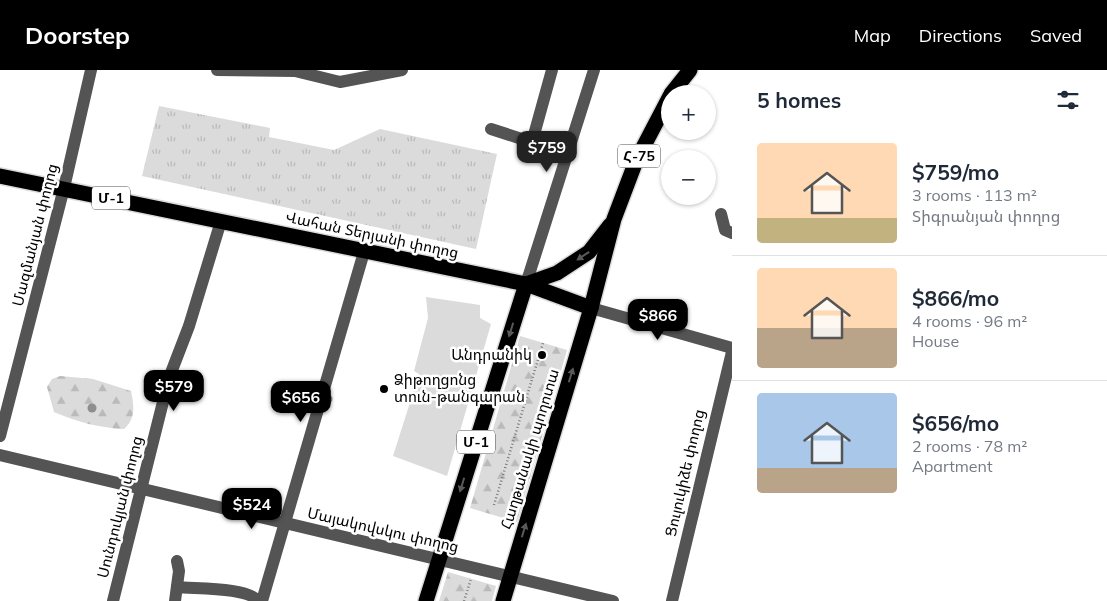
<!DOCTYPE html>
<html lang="en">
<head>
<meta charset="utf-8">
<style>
	body { margin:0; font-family:Mulish,"Noto Sans Armenian",sans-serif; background:#f2f2f3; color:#1f2937; height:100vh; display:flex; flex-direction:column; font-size:19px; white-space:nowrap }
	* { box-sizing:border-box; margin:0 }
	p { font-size:16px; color:#747a83 }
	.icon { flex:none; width:28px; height:28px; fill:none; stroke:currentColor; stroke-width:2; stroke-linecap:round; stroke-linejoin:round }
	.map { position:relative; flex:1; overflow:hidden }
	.side { display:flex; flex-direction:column; background:#fff; width:375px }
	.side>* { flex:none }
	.tools { position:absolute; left:661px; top:15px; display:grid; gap:10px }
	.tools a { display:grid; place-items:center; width:55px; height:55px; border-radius:50%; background:#fff; box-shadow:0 1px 4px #0004; font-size:25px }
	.price { position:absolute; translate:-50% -42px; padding:0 11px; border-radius:10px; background:#000; color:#fff; font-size:16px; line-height:32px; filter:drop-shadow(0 1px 2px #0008) }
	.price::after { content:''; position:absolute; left:50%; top:30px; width:15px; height:11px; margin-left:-8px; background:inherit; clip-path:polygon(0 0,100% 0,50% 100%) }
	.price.current { background:#222; color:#fff }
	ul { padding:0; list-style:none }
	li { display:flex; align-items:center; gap:15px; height:125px; padding:0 25px }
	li+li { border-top:1px solid #e0e1e3 }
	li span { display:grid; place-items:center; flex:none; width:140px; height:100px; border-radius:5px; color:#555 }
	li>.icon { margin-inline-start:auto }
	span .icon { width:60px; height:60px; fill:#fffc; stroke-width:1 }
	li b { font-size:21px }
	h2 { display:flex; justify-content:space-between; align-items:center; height:60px; padding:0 25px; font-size:21px }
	header { display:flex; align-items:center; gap:30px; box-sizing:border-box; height:70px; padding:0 25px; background:#000; color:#fff }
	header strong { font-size:24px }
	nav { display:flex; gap:28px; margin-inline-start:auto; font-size:18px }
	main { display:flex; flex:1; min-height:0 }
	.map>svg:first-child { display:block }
</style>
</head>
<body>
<header>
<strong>Doorstep</strong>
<nav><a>Map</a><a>Directions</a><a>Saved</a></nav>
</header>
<main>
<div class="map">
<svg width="732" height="531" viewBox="0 0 732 531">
	<defs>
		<pattern id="forest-firs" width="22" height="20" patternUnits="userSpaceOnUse" patternTransform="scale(1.25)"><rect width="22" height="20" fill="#dbdbdb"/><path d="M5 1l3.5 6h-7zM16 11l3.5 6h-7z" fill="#bababa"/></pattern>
		<pattern id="park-tufts" width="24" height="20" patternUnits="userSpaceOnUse" patternTransform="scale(1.25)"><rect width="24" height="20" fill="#dbdbdb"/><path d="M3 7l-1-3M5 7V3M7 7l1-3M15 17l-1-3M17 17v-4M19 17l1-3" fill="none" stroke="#bababa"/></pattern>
	</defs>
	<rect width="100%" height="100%" fill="#fff"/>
	<polygon fill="#dbdbdb" points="426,227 480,235 480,248 491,254 447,406 393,386 419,304 414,301 428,248"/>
	<g fill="url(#forest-firs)">
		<polygon points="520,266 567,280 517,452 470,438"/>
		<path d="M60 306 93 309 131 321C134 336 136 348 124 359 100 358 77 352 54 342L47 317 52 309Z"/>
		<polygon points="448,502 496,516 492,531 439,531"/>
	</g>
	<polygon fill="url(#park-tufts)" points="159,36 270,58 269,67 334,80 380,59 497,84 476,179 142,106"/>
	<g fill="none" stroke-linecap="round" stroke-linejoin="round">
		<defs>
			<g id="highway">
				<polyline points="671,24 690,0"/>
				<polyline points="0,106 526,214 591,238"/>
				<polyline points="526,214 557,203 589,182 610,155"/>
				<polyline points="426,531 526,214"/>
				<polyline points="503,531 591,238 614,149 636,91 670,26"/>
			</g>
		</defs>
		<use href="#highway" stroke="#dbdbdb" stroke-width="18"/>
		<g stroke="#767676" stroke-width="2.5" stroke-dasharray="1 2.5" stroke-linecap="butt">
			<polyline points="494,435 543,273"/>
			<polyline points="464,531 471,509"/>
		</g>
		<g stroke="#545454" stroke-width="12">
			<polyline points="217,0 295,1 340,12 402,0"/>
			<polyline points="491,59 568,84"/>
			<polyline points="532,72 552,0"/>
			<polyline points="721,144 725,160 732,163"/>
			<polyline points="526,214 594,0"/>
			<polyline points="591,238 732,278"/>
			<polyline points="0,366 64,118 91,0"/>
			<polyline points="0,385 613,531"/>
			<path d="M177 517C195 519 248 517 258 531"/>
			<polyline points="113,531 169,308 189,256 221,151"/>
			<polyline points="175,531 179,501 177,491"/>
			<polyline points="262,531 364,182"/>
			<polyline points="672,531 732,282"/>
		</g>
		<use href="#highway" stroke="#000" stroke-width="15"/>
	</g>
	<g fill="#8e8e8e">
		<circle cx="328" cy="329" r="4.5"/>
		<circle cx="92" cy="338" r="4.5"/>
	</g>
	<defs><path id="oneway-solid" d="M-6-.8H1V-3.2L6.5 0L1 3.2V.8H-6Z" transform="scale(1.25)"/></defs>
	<g fill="#595959">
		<use href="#oneway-solid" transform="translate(583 186) rotate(146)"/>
		<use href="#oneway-solid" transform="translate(511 260) rotate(107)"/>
		<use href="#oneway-solid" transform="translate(571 305) rotate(-73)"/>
		<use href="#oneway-solid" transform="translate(462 415) rotate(107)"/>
		<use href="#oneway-solid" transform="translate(524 460) rotate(-73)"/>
	</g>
	<g fill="#000" stroke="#fff" stroke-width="2">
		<circle cx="542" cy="285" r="5"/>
		<circle cx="384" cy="319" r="5"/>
	</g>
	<g text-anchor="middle" stroke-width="5" stroke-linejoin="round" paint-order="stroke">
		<g fill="#fff" stroke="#4c4c4c" stroke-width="1">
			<rect x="618" y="74.5" width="42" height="23" rx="4"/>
			<rect x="92" y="116.5" width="38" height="23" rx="4"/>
			<rect x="457" y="360.5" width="38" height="23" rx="4"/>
		</g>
		<g font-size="14" font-weight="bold" fill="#000">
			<text x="639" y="91">Հ-75</text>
			<text x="111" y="133">Մ-1</text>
			<text x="476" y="377">Մ-1</text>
		</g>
		<g font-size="15" fill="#000" stroke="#fff">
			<text transform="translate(35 165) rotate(-76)" y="5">Մազմանյան փողոց</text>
			<text transform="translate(372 165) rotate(12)" y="5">Վահան Տերյանի փողոց</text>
			<text transform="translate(530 379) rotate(-73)" y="5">Հաղթանակի պողոտա</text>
			<text transform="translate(685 403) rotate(-77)" y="5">Ցուլուկիձե փողոց</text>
			<text transform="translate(120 437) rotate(-76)" y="5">Սունդուկյան փողոց</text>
			<text transform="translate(383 460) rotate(13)" y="5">Մայակովսկու փողոց</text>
		</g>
		<g font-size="15" fill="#000" stroke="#fff" text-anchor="end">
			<text x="532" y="290">Անդրանիկ</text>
			<text x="394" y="315" text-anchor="start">Ձիթողցոնց<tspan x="394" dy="17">տուն-թանգարան</tspan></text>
		</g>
	</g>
</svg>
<div class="tools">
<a>+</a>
<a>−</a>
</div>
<b class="price current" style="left:547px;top:103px">$759</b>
<b class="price" style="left:658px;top:271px">$866</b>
<b class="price" style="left:174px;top:342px">$579</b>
<b class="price" style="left:301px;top:353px">$656</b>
<b class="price" style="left:252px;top:460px">$524</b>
</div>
<section class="side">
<h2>5 homes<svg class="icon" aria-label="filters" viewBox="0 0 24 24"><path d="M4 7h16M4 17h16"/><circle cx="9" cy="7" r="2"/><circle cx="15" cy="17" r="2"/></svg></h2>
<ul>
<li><span style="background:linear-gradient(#ffd9b3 75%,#c2b280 0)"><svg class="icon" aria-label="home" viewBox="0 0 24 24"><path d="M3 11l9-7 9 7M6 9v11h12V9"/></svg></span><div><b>$759/mo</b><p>3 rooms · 113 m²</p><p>Տիգրանյան փողոց</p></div></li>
<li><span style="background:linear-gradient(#ffd9b3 60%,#b9a48a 0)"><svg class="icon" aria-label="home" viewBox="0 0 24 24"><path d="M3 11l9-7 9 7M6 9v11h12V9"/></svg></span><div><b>$866/mo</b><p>4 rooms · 96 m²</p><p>House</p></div></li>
<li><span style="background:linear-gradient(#a9c7e8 75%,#b9a48a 0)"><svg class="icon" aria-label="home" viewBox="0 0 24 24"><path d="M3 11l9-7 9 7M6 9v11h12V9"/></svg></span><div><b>$656/mo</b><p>2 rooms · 78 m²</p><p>Apartment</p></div></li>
</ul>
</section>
</main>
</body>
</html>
